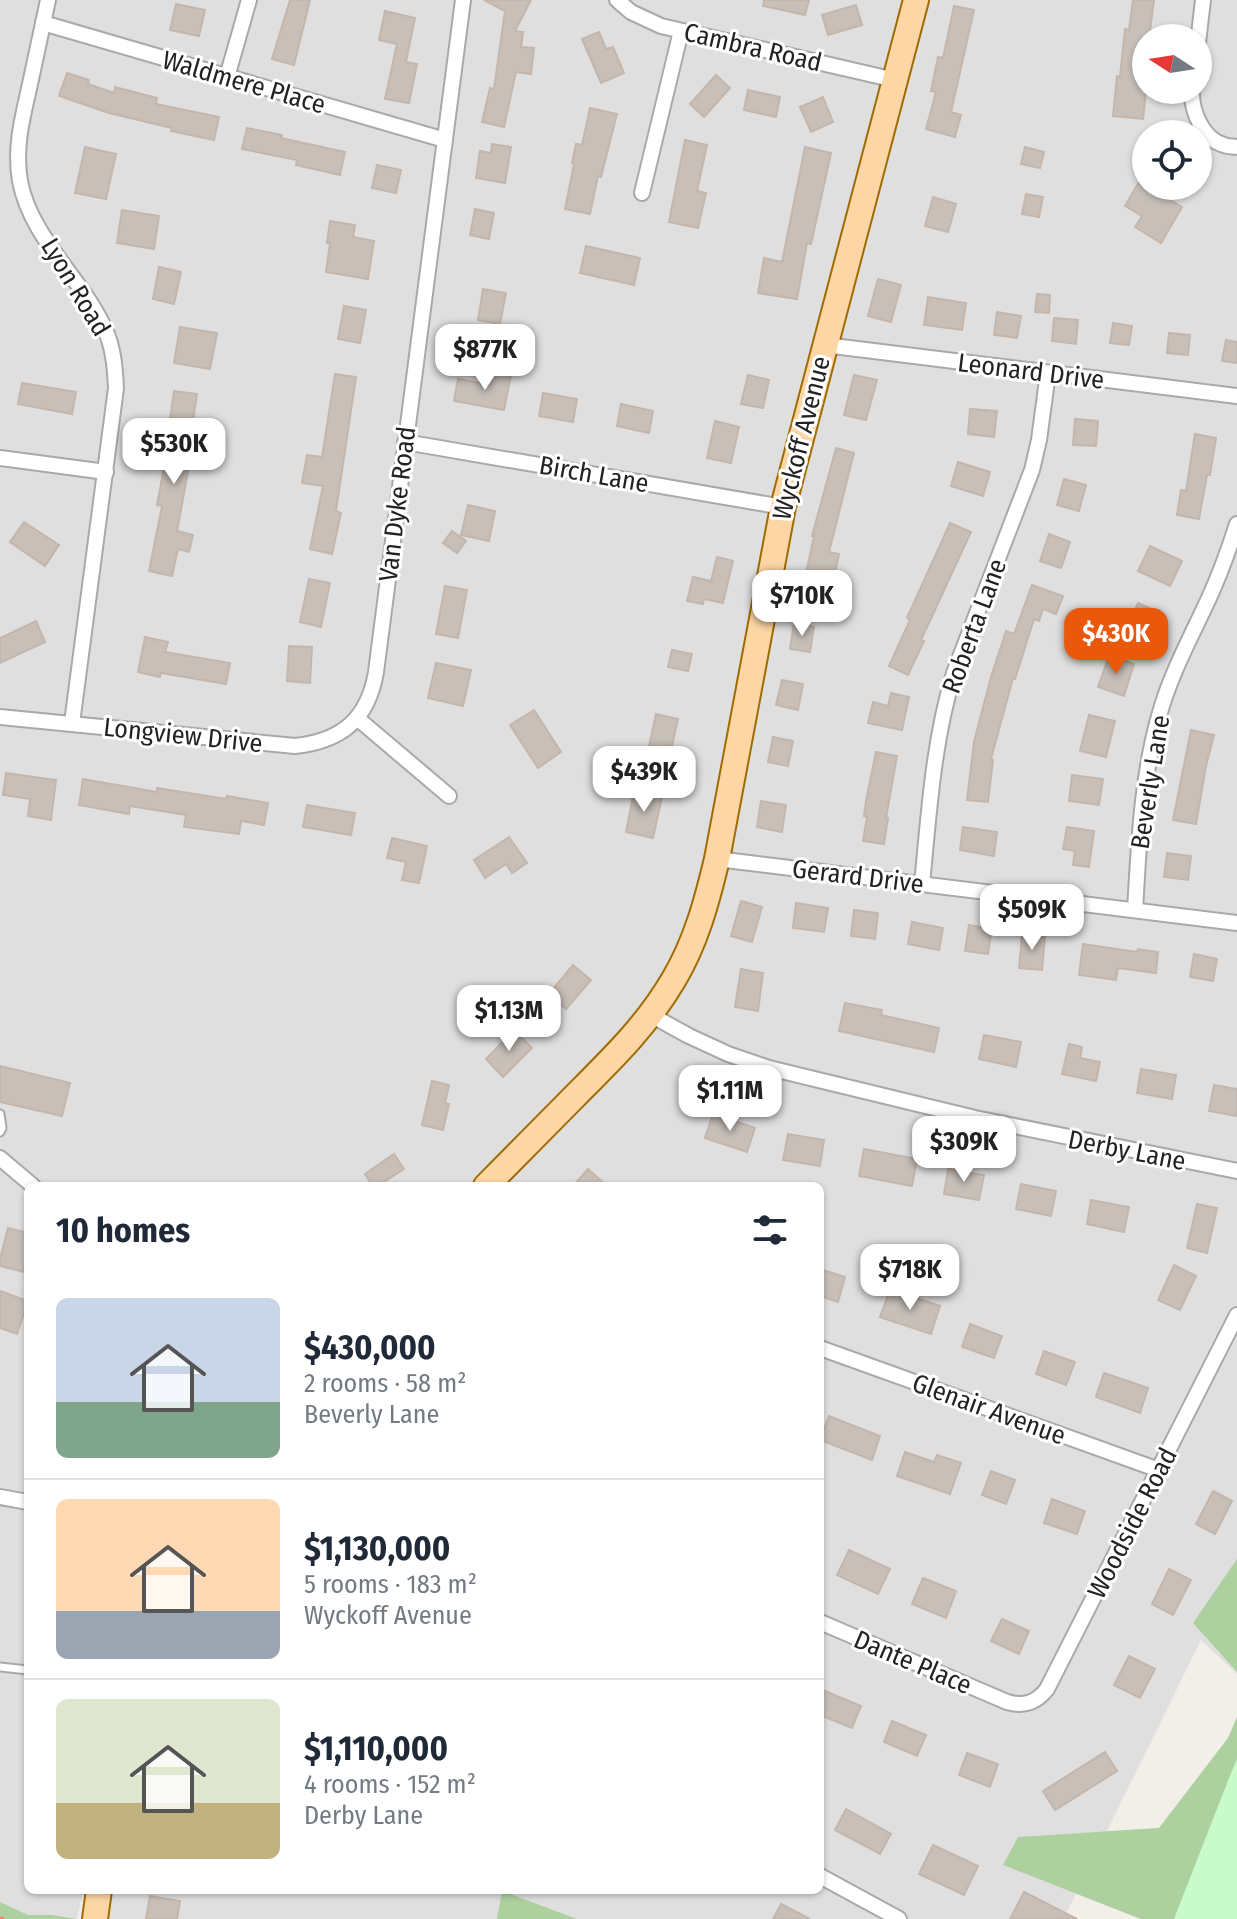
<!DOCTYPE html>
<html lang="en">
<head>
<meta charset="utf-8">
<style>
	body { margin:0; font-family:"Fira Sans Condensed",sans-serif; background:#f6f6f7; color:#1f2937; height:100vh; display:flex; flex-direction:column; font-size:30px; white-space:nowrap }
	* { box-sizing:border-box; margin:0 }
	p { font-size:26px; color:#747a83 }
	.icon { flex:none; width:44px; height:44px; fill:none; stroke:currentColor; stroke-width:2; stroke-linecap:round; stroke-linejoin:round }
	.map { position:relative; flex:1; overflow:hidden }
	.details { position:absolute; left:24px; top:1182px; width:800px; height:712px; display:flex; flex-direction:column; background:#fff; border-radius:12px; box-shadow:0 2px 6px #0004 }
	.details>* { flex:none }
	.needle { width:52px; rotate:282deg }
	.tools { position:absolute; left:1132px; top:24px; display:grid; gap:16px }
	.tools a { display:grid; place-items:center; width:80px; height:80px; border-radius:50%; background:#fff; box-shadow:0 2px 6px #0004; font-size:40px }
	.price { position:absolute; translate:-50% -68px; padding:0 18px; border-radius:16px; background:#fff; color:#222; font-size:26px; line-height:52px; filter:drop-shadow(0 2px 4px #0008) }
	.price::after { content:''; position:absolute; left:50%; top:48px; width:24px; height:18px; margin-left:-12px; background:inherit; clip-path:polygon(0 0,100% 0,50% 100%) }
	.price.on { background:#ea580c; color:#fff }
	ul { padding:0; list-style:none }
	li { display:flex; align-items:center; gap:24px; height:200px; padding:0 32px }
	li+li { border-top:2px solid #e0e1e3 }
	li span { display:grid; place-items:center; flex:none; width:224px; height:160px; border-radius:12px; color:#555 }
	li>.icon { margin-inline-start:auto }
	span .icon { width:96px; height:96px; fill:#fffc; stroke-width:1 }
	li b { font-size:34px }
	h2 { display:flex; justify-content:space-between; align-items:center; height:96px; padding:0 32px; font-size:34px }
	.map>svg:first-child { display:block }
</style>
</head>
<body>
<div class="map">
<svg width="1237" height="1919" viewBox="0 0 1237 1919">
	<rect width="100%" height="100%" fill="#f2efe9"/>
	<path fill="#e0dfdf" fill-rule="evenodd" d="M0 0H1237V1674L1201 1640 1107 1831 1159 1828 1228 1738 1237 1717 1174 1919H1141L1076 1894 1063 1919H107L112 1890H820V1186H28V1890H84L77 1919H0ZM1146 38H1198V90H1146ZM1146 134H1198V186H1146Z"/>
	<g fill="#add19e">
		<polygon points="1237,1559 1237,1672 1193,1623"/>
		<polygon points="1237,1717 1237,1919 1141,1919 1003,1865 1018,1837 1159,1828 1228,1738"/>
		<polygon points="502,1891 577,1919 497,1919"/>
		<polygon points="0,1902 28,1915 52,1915 77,1919 0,1919"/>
	</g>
	<polygon fill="#c8facc" points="1237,1759 1237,1919 1174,1919 1231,1773"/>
	<g fill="#c7bfb8" stroke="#c4b6ab" stroke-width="2">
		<polygon points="290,0 310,0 294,65 272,59"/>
		<polygon points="484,0 531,0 515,31 523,32 521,47 534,48 531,74 516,72 504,127 482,122 490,88 494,89 505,11"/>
		<polygon points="764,0 809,0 805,15 763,6"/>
		<polygon points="1133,0 1154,0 1149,38 1146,38 1144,79 1146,79 1146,91 1143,119 1113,116 1117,76 1120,77 1125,29 1129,30"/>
		<polygon points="176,4 205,10 199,36 170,30"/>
		<polygon points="856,5 862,25 828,35 822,15"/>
		<polygon points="954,6 974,10 951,112 961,115 955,137 926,129 936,92 931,91 938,57 943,58"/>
		<polygon points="385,11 415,18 406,62 417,64 409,103 385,99 397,44 379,40"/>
		<polygon points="599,32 606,49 613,47 624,73 601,83 582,39"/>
		<polygon points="67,73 89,80 88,84 114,93 115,87 157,98 156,104 219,117 214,140 171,131 172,128 109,113 59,96"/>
		<polygon points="716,75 730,88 704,117 690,104"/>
		<polygon points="748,90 780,97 776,117 744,110"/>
		<polygon points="823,97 833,122 811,132 800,107"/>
		<polygon points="590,108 617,114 601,177 598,176 590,214 565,209 574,164 572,163 576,144 582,145"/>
		<polygon points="247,128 282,135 281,138 345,152 340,175 296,165 297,160 242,149"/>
		<polygon points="685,140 707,145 697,191 706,193 698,228 669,222"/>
		<polygon points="492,144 511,147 505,183 476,178 480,151 491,153"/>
		<polygon points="85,147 116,154 106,199 75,193"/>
		<polygon points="805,147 831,153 811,244 807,243 797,299 758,293 764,258 782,262"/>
		<polygon points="1025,147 1044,152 1040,168 1021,164"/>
		<polygon points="377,165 401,170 396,193 372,188"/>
		<polygon points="1139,182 1182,207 1161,243 1135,227 1142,216 1125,206"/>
		<polygon points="1026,194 1043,197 1039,217 1022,214"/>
		<polygon points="933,197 956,204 948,232 925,226"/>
		<polygon points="475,209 494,213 489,239 470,235"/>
		<polygon points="122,210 159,216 154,249 117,243"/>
		<polygon points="330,221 355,225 353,237 374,241 368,279 326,272 330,243 327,243"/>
		<polygon points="586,246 640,258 634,285 580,273"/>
		<polygon points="159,267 181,272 174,304 153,299"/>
		<polygon points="878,279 901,285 891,322 868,316"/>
		<polygon points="483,289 506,293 500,324 478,320"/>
		<polygon points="1037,294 1050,295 1049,313 1035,312"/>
		<polygon points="928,297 966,303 962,330 924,325"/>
		<polygon points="344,306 366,310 360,343 338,339"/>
		<polygon points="997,312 1021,316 1017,338 994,335"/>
		<polygon points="1054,318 1078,320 1076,344 1052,341"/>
		<polygon points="1113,323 1132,326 1129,345 1110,343"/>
		<polygon points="180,327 217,333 210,369 174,363"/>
		<polygon points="1169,333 1190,335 1188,355 1167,353"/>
		<polygon points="1226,340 1237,342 1237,363 1222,361"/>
		<polygon points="493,372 511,375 504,410 454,401 458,379 491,385"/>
		<polygon points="335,374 356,377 336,511 341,513 332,554 310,549 323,486 302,483 307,455 322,457"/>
		<polygon points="748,375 769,380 763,408 741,404"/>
		<polygon points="854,375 877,380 866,420 844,415"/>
		<polygon points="22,383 76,392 72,414 18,404"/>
		<polygon points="174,391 197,394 187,461 190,461 177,531 193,535 189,552 178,549 172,576 149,571 162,506 157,505 169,441 167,441"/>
		<polygon points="543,393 577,399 573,422 539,416"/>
		<polygon points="621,404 653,411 649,433 617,426"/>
		<polygon points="970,409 997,411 994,437 968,434"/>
		<polygon points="1075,419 1098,421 1096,446 1073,445"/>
		<polygon points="715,421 739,427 731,463 707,458"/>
		<polygon points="1195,434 1216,438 1210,475 1207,475 1199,519 1177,515 1181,490 1186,491"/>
		<polygon points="836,448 854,453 829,552 839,554 831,594 803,588 814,536 812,536"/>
		<polygon points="958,462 990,472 983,496 951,486"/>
		<polygon points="1064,479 1086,485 1079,511 1057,505"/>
		<polygon points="468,505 495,511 489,541 461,535"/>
		<polygon points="24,522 59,545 45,566 10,542"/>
		<polygon points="950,523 971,532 921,640 924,641 908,675 889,666 910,620 907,618"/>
		<polygon points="452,531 466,541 457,553 443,543"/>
		<polygon points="1049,534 1070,542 1061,568 1040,561"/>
		<polygon points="1150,546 1182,561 1170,586 1138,571"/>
		<polygon points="717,557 733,561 723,603 704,599 703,604 687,601 693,577 711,581"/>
		<polygon points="309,579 330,583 321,627 300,622"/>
		<polygon points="1032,585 1063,596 1056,614 1043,609 1039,621 1034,619 1015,679 1013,678 991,759 993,760 988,802 967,800 974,742 991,677 1006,631 1014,634"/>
		<polygon points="445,586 467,590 458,638 436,634"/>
		<polygon points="1138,603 1158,612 1145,642 1125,633"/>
		<polygon points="36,621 45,642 0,663 0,638"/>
		<polygon points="794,623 814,627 810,652 790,649"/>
		<polygon points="145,637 168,642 165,652 230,663 226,684 161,673 160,677 138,672"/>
		<polygon points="289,646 312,647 310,683 287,681"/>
		<polygon points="672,650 692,654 688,671 668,667"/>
		<polygon points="1109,656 1134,664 1124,696 1098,687"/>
		<polygon points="436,663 471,670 463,706 428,698"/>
		<polygon points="782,680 803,684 798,710 776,705"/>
		<polygon points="891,693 909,697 902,730 868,723 873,702 888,706"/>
		<polygon points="534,710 561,752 538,768 510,725"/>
		<polygon points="656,714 678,719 670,755 648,751"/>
		<polygon points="1089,715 1115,721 1106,757 1080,751"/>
		<polygon points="1191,730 1214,735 1206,766 1196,824 1173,820"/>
		<polygon points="773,737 793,741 788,766 768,762"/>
		<polygon points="876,752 897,756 886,818 888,818 884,844 863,841 867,817 864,816 866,801"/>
		<polygon points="6,773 56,780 51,820 28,816 30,799 3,795"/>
		<polygon points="1072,775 1103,779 1099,805 1069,801"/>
		<polygon points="83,779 157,792 157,788 226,799 227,796 268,803 264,825 241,821 239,834 184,827 186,815 130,806 129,814 79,805"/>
		<polygon points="634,791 662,797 653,838 626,832"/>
		<polygon points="761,801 786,805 782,832 757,827"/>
		<polygon points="307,805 355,813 351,835 303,827"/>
		<polygon points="963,827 997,832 994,856 960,850"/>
		<polygon points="1067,827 1094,831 1089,867 1073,865 1075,851 1063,849"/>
		<polygon points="509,837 527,863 512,873 506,864 485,878 474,860"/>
		<polygon points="392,838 427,846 419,883 402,880 406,862 387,858"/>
		<polygon points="1167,853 1191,856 1188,880 1164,877"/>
		<polygon points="741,901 762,907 752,942 731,936"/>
		<polygon points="796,903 828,908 824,932 793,928"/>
		<polygon points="854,910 878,913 875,939 851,936"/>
		<polygon points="912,922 943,928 939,950 908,944"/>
		<polygon points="969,925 992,929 988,954 965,951"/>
		<polygon points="1022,935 1045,937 1042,970 1019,968"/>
		<polygon points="1083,944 1137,952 1138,949 1158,952 1156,973 1118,968 1116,980 1079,975"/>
		<polygon points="1194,954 1217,959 1213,981 1190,977"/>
		<polygon points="573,965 591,980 566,1009 549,994"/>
		<polygon points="741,969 763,973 758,1011 735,1007"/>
		<polygon points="845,1003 882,1010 881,1015 939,1028 934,1052 839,1031"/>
		<polygon points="514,1030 532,1048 503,1077 486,1059"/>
		<polygon points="984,1035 1021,1042 1016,1067 979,1059"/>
		<polygon points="1069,1044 1082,1047 1080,1058 1100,1062 1096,1081 1062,1074"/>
		<polygon points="0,1066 70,1083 62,1116 0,1102"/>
		<polygon points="1141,1069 1176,1075 1172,1099 1137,1093"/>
		<polygon points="432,1081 449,1085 445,1103 449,1104 443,1130 422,1125"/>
		<polygon points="1214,1085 1237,1089 1237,1116 1209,1111"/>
		<polygon points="713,1114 755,1128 747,1152 705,1138"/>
		<polygon points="788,1134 824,1140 820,1166 783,1160"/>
		<polygon points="864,1149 917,1159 912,1186 859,1176"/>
		<polygon points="394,1154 404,1169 378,1186 373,1186 365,1174"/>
		<polygon points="588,1169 607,1186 573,1186"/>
		<polygon points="948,1169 984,1175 979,1200 944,1194"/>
		<polygon points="1021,1184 1056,1191 1051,1216 1016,1209"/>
		<polygon points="1091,1200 1129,1207 1124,1232 1087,1224"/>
		<polygon points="1197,1204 1217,1208 1207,1253 1187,1248"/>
		<polygon points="8,1228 28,1233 28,1273 0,1266 0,1259"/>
		<polygon points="1174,1265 1196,1276 1180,1310 1158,1300"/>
		<polygon points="820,1269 845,1277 838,1302 820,1296"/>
		<polygon points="890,1289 940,1306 931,1334 880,1317"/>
		<polygon points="0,1291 28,1301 17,1334 0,1328"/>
		<polygon points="970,1324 1002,1336 994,1358 962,1347"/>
		<polygon points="1044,1351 1075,1362 1066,1385 1036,1374"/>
		<polygon points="1104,1373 1148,1388 1140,1413 1096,1397"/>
		<polygon points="829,1416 880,1436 872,1460 820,1440"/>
		<polygon points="905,1452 934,1462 937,1455 961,1463 950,1494 897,1476"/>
		<polygon points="991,1471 1015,1480 1006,1504 982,1495"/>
		<polygon points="1213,1491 1232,1501 1215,1534 1196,1524"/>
		<polygon points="1052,1499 1085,1511 1077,1534 1044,1523"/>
		<polygon points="849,1550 890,1569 878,1594 837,1575"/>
		<polygon points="1169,1569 1191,1580 1173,1615 1152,1604"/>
		<polygon points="923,1578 956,1591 946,1618 912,1604"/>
		<polygon points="1002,1619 1029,1631 1019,1654 991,1641"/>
		<polygon points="1129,1656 1155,1669 1140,1698 1114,1685"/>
		<polygon points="820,1689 861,1706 852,1728 820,1715"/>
		<polygon points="892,1721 926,1735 917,1756 884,1742"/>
		<polygon points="1105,1752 1117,1771 1055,1810 1043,1791"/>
		<polygon points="967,1753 998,1764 990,1787 959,1775"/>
		<polygon points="846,1809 891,1834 880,1854 835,1830"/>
		<polygon points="933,1845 978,1866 964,1895 919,1874"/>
		<polygon points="1024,1892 1077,1919 1010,1919"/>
		<polygon points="150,1896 180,1901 177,1919 146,1919"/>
		<polygon points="781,1904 810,1919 773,1919"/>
	</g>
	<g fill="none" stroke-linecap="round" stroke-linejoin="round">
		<defs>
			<g id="lane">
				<polyline points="0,1114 2,1128 0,1132"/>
				<polyline points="0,1667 28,1670"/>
			</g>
			<g id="street">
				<path d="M48 0C42 28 36 56 30 84 23 116 14 147 20 181 31 240 85 280 107 334 114 352 115 370 116 388L72 723"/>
				<polyline points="617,0 631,12 661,26 895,80"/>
				<polyline points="43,23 445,140"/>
				<polyline points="1198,43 1203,0"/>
				<polyline points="227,77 249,0"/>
				<path d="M1192 90C1191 110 1202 139 1224 145 1228 147 1233 146 1237 147"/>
				<polyline points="642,193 681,31"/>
				<polyline points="825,345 1237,396"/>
				<polyline points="405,442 783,507"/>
				<polyline points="0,458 106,472"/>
				<path d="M0 717 295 746C342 741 368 719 376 672L463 0"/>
				<polyline points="357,718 449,796"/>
				<polyline points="717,859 1237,923"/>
				<path d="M922 884C929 813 933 742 954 673L1032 470 1039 440 1048 373"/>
				<path d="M1135 910C1139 845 1141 780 1159 716 1170 675 1191 637 1209 598 1220 574 1229 549 1237 524"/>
				<polyline points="651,1015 689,1036 728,1054 769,1068 975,1118 1237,1171"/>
				<polyline points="0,1158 33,1186"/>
				<polyline points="820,1348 1159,1470"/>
				<polyline points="0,1497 28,1502"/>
				<path d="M820 1622 1007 1702C1024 1707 1036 1703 1047 1689L1237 1315"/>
				<polyline points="820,1876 899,1919"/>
			</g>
			<g id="primary">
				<path d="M486 1186C516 1156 546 1125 576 1095 614 1057 647 1025 674 979 696 942 707 901 717 859L783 507 916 0"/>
				<polyline points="95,1919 99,1890"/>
			</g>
		</defs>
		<use href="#lane" stroke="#a9a9a9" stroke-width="11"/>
		<use href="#street" stroke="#a9a9a9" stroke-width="18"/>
		<use href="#primary" stroke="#a06b00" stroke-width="28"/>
		<polyline stroke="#fa8072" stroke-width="3" stroke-dasharray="4 4" stroke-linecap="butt" points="0,1918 7,1919"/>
		<use href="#lane" stroke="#fff" stroke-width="7"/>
		<use href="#street" stroke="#fff" stroke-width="14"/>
		<use href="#primary" stroke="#fcd6a4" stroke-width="24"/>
	</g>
	<g text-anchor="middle" stroke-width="6" stroke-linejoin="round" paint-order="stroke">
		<g font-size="26" fill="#222" stroke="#fff">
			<text transform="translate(753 47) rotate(13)" y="9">Cambra Road</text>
			<text transform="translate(244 82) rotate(16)" y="9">Waldmere Place</text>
			<text transform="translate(76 287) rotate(59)" y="9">Lyon Road</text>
			<text transform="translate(1031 371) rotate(7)" y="9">Leonard Drive</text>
			<text transform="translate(801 438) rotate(-76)" y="9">Wyckoff Avenue</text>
			<text transform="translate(594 474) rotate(10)" y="9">Birch Lane</text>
			<text transform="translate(397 504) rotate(-83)" y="9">Van Dyke Road</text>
			<text transform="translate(974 626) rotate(-70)" y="9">Roberta Lane</text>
			<text transform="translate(183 735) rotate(6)" y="9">Longview Drive</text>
			<text transform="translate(1150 782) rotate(-81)" y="9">Beverly Lane</text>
			<text transform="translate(858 876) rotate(7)" y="9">Gerard Drive</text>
			<text transform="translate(1127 1150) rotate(11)" y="9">Derby Lane</text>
			<text transform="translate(989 1409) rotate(20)" y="9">Glenair Avenue</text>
			<text transform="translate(1132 1523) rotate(-63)" y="9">Woodside Road</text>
			<text transform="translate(913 1662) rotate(23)" y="9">Dante Place</text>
		</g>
	</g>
</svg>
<div class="tools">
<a><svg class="needle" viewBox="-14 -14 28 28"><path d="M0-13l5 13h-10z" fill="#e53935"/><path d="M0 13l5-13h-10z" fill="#747a83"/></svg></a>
<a><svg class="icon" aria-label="locate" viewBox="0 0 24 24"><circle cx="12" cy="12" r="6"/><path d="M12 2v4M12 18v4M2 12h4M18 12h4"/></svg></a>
</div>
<b class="price" style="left:485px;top:392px">$877K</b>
<b class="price" style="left:174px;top:486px">$530K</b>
<b class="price" style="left:802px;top:638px">$710K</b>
<b class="price on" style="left:1116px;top:676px">$430K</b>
<b class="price" style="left:644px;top:814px">$439K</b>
<b class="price" style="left:1032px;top:952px">$509K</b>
<b class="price" style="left:509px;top:1053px">$1.13M</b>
<b class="price" style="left:730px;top:1133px">$1.11M</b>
<b class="price" style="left:964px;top:1184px">$309K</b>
<b class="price" style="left:910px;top:1312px">$718K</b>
<section class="details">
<h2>10 homes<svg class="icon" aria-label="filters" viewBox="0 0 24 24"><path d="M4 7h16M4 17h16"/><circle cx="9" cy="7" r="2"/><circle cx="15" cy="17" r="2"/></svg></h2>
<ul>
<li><span style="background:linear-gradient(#c9d6e8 65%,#7fa58c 0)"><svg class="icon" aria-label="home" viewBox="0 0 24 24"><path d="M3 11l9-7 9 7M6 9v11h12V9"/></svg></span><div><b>$430,000</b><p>2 rooms · 58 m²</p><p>Beverly Lane</p></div></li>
<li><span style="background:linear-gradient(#ffd9b3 70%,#9aa5b1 0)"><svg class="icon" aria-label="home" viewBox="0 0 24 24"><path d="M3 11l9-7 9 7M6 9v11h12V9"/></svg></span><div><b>$1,130,000</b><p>5 rooms · 183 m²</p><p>Wyckoff Avenue</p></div></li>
<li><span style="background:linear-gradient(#dfe7d0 65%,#c2b280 0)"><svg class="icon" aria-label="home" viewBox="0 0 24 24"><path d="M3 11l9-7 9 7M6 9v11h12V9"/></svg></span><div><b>$1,110,000</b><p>4 rooms · 152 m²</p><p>Derby Lane</p></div></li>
</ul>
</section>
</div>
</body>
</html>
